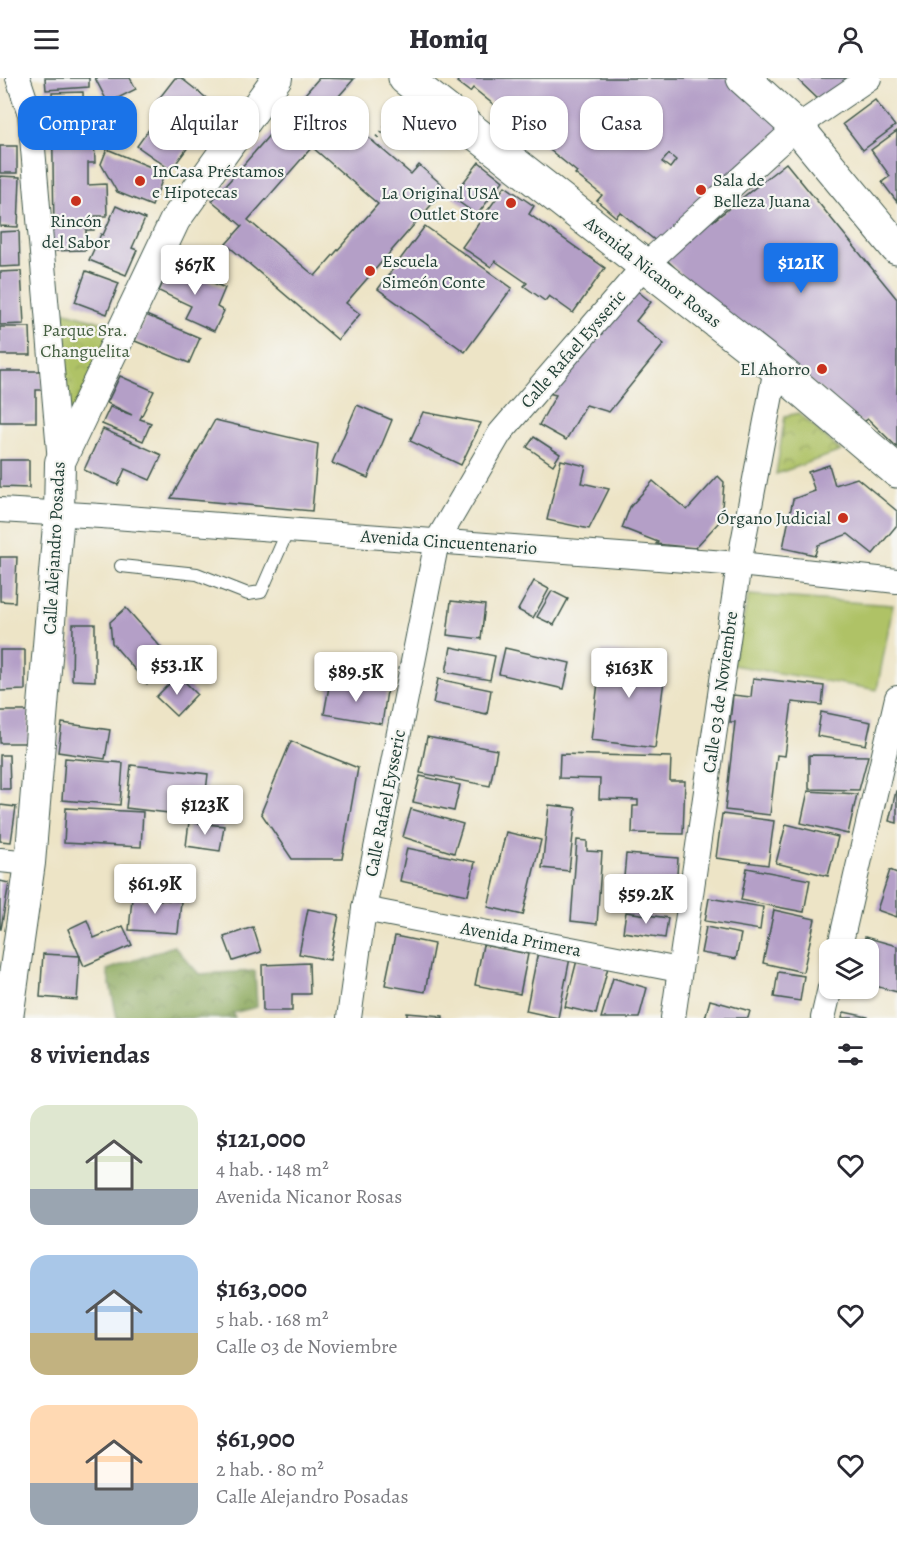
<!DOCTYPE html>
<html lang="es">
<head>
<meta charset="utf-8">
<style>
	body { margin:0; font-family:Alegreya,serif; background:#f2f2f3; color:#2b2b33; height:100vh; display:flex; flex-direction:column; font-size:22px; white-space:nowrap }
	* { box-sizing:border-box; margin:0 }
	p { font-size:20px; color:#7c7c81 }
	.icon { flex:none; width:33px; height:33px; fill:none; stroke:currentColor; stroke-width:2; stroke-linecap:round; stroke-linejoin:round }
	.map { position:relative; height:940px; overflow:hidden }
	.side { display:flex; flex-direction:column; background:#fff; flex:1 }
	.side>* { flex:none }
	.guide { position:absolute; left:18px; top:18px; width:861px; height:54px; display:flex; gap:12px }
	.fabs { position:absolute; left:819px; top:861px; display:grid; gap:12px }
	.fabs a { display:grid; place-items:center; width:60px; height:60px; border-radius:12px; background:#fff; box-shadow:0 2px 4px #0004; font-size:30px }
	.price { position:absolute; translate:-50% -51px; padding:0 14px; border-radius:6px; background:#fff; color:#222; font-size:20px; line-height:39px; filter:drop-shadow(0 2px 3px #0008) }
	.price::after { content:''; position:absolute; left:50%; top:36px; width:18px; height:14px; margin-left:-9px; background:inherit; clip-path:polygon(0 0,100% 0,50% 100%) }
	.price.current { background:#1a73e8; color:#fff }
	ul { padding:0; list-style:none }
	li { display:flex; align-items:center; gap:18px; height:150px; padding:0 30px }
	li span { display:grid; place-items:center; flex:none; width:168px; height:120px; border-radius:18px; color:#555 }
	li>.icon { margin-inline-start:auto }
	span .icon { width:72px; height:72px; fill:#fffc; stroke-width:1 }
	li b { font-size:26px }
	h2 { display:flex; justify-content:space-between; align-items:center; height:72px; padding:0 30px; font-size:26px }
	.chip { padding:0 21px; border-radius:18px; background:#fff; box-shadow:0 2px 4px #0004; font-size:21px; line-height:54px }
	.chip.current { background:#1a73e8; color:#fff }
	header { display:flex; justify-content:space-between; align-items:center; height:78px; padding:0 30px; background:#fff; font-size:27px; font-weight:800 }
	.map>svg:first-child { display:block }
</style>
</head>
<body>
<header><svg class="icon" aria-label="menu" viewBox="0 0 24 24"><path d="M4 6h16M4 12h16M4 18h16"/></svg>Homiq<svg class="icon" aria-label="person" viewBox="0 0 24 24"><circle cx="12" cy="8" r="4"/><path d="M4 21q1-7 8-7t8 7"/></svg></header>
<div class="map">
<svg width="897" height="940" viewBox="0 0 897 940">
	<defs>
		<pattern id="forest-crowns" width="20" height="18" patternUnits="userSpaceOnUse" patternTransform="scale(1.5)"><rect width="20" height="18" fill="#8ba85b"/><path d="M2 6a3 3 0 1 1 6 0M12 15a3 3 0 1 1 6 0" fill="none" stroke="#718a4c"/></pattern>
		<pattern id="park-crowns" width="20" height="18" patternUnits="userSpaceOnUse" patternTransform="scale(1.5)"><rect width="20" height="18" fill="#afc266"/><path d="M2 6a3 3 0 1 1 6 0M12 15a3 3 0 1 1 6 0" fill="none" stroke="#8e9f55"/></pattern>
	</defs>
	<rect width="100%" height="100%" fill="#f6f6f2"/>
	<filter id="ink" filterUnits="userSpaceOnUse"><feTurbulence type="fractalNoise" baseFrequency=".0167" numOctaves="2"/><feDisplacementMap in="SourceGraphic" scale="12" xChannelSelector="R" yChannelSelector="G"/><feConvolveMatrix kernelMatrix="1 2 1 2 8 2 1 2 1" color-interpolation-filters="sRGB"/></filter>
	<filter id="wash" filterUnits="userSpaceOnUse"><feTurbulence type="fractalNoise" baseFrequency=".008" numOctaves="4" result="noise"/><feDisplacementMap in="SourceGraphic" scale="24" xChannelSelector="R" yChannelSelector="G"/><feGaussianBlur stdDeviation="1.35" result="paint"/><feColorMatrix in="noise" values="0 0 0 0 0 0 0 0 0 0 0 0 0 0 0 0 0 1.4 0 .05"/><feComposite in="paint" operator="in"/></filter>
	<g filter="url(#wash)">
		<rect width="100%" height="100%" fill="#ede4c6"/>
		<polygon fill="url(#forest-crowns)" stroke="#557248" stroke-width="1.5" points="174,868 199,896 255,893 257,929 233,935 235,940 117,940 107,892"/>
		<g fill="url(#park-crowns)" stroke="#67804d" stroke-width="1.5">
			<polygon points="63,233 114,248 62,371"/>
			<polygon points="799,335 841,373 776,396 785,338"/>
		</g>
		<polygon fill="#afc266" stroke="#67804d" stroke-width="1.5" points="749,517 893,527 877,612 732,587"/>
		<g id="blocks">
			<g fill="#b49fc7" fill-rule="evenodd">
				<polygon points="45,0 89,0 89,9 46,12"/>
				<polygon points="95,0 130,0 136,11 108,25"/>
				<polygon points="175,0 181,0 219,30 198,55 157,23"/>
				<path d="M319 0 354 1 339 18 344 23 336 32 411 96 419 87 446 110 346 225 360 236 338 262 226 166 242 148 212 123ZM312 69 378 126 315 198 248 142Z"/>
				<path d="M460 0H734L783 49 662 168 620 134 616 139 597 123 602 117 575 96 577 94 473 10 470 14 457 4ZM669 76 676 82 670 90 662 84Z"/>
				<polygon points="796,0 850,0 819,22"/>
				<polygon points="83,14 84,57 94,56 95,85 88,85 88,107 106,106 107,138 93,138 94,152 86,152 86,172 50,173 50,153 54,153 52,15"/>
				<polygon points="875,22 895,48 863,72 843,46"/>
				<polygon points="158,39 192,64 171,92 137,68"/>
				<polygon points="897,53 897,124 882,104 890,98 871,72"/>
				<rect x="0" y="68" width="17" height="27"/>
				<polygon points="107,71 165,95 152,128 117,114 101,86"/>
				<polygon points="479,84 503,103 477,137 452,119"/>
				<polygon points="786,85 897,221 897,369 868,341 862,345 696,211 665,180 707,137 713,143"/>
				<polygon points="0,98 20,99 18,149 0,148"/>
				<polygon points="505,108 534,128 529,136 605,190 573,235 549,218 545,223 524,208 527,205 495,183 491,189 462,169"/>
				<polygon points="116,128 145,141 132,170 137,172 126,197 89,182 101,156 103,157"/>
				<polygon points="425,148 512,210 465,274 378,211"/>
				<polygon points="19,153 20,188 0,189 0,154"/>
				<polygon points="171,186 225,210 217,229 224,233 214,253 185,240 191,228 159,213"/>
				<polygon points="21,193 24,246 0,247 0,194"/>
				<polygon points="86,193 119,205 107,236 75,224"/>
				<polygon points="635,211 651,224 636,243 664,266 609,334 586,327 566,362 539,347 556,317 548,315"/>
				<polygon points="146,237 200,260 189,285 135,263"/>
				<polygon points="0,249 30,249 31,277 0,277"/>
				<polygon points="0,293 42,293 42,312 36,312 36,344 0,344"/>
				<polygon points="120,298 154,313 140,341 151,345 143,363 102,346 110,329 132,337 107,325"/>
				<polygon points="357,327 392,342 368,400 332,385"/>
				<polygon points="423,334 481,345 461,387 410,363"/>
				<polygon points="215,342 318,366 312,433 171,420"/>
				<polygon points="103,351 162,377 150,402 125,391 118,407 84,392"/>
				<polygon points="534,359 560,376 553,387 527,369"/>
				<polygon points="0,382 29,382 29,410 0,409"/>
				<polygon points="561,382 586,388 582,405 609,411 589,451 547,442"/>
				<polygon points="829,387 835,407 857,400 897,433 897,447 873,476 848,456 818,467 815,477 783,470 793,421 815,413 808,394"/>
				<polygon points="718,398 724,404 721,442 695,470 656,466 658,464 622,450 630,429 653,403 687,432"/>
				<polygon points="0,479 17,479 15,524 0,523"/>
				<polygon points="534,503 549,511 533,540 518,532"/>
				<polygon points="552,513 568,521 554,547 537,539"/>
				<polygon points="451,523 485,527 481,561 447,557"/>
				<polygon points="126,530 173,583 147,606 112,565 110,544"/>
				<polygon points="73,546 95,546 95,603 72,602"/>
				<polygon points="451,569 495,578 490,602 446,594"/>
				<polygon points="505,570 570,585 564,611 499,596"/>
				<polygon points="0,572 25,572 25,612 0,613"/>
				<polygon points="602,572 667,580 655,670 591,662"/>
				<polygon points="178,597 197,616 176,638 156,619"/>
				<polygon points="753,600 824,608 822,627 792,624 785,678 777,677 770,737 725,732 735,644 730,644 733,617 751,619"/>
				<polygon points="438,601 491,612 487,636 433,625"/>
				<polygon points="330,603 387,613 382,646 324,636"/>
				<rect x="0" y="633" width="29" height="32"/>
				<polygon points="821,634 871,644 866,667 817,658"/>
				<polygon points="62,645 110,652 105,681 58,674"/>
				<polygon points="427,659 497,672 490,708 420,695"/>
				<polygon points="291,663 358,690 342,781 292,781 261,735"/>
				<polygon points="560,676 671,679 670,703 685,703 683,756 632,755 633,728 638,728 638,722 599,721 600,701 559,700"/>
				<polygon points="0,677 9,677 10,711 0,711"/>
				<polygon points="809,677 868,678 859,712 809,711"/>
				<polygon points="65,680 123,685 120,727 62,722"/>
				<polygon points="131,687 208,696 203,739 126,730"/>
				<polygon points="420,698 460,707 454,733 413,724"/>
				<polygon points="808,713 857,716 848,756 801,745"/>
				<polygon points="896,713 897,713 897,745 889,743"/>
				<polygon points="0,727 16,729 11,764 0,763"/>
				<polygon points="549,727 576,730 569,793 542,790"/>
				<polygon points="66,730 143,734 141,769 64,765"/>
				<polygon points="411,731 463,746 454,775 403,759"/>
				<polygon points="722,736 774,743 768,787 716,780"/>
				<polygon points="189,744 224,748 220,773 186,768"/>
				<polygon points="786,746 838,759 828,798 776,785"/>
				<polygon points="506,754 541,762 523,837 488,829"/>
				<polygon points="577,762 587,763 587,773 602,774 597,846 571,843"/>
				<polygon points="407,770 475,784 468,817 400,803"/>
				<polygon points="626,776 678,780 675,831 618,827 619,799 624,799"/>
				<polygon points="747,790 810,802 804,834 741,822"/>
				<polygon points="890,792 897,795 897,839 877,832"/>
				<polygon points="0,803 9,805 1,851 0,851"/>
				<polygon points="132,820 181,823 178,855 129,852"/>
				<polygon points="709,820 763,829 760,852 705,843"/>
				<polygon points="308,831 339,837 330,882 299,876"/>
				<polygon points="774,832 815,841 803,894 763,885"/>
				<polygon points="626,834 668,840 665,860 623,854"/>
				<polygon points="87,842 94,860 123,848 132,867 84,888 68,851"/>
				<polygon points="253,849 261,874 233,883 224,859"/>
				<polygon points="706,849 741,856 736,881 701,875"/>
				<polygon points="395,858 434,866 425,914 385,907"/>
				<polygon points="865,859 897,868 897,914 868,906 868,872 862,872"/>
				<polygon points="483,867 528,876 520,916 475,907"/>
				<polygon points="538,874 570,880 558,940 526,933"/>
				<polygon points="43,876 80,878 77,922 40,919"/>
				<polygon points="577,882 608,889 596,936 565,929"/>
				<polygon points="309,885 310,916 292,916 292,933 263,933 262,887"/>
				<polygon points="778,894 804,898 800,923 774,919"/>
				<polygon points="613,900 647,910 639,940 601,940"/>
				<polygon points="710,922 750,933 748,940 705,940"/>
				<polygon points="844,934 868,939 868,940 842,940"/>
				<polygon points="407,935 443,938 443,940 407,940"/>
			</g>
		</g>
	</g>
	<g filter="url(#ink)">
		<use href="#blocks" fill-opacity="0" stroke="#3e564a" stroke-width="1.5"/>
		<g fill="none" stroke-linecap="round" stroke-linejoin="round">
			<defs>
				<polyline id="service" points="121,488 197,496 248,516 261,514 288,452"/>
				<g id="minor">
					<polyline points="18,0 30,36 60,384"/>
					<polyline points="0,432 101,438 739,486 897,503"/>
					<polyline points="0,782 30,785"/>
					<polyline points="364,831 679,892"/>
					<polyline points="839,872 897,620"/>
					<polyline points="349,940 364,831 437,463 500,355 645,187 797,49 869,0"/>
					<polyline points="673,940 739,486 776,290"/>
					<polyline points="823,940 830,910"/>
				</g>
				<polyline id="tertiary" points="8,940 30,785 59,435 60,384 175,142 277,0"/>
				<g id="primary">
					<polyline points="405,0 776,290 897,393"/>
					<polyline points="743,0 797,49 897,170"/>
				</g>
			</defs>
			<use href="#service" stroke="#3e564a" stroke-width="14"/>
			<use href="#minor" stroke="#3e564a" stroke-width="26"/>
			<use href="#tertiary" stroke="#3e564a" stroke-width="32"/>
			<use href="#primary" stroke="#3e564a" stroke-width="35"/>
			<polyline stroke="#3e564a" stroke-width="4" stroke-dasharray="1.5 4.5" stroke-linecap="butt" points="373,64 402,30"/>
			<use href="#service" stroke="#fff" stroke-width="12"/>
			<use href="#minor" stroke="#fff" stroke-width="24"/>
			<use href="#tertiary" stroke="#fff" stroke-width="30"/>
			<use href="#primary" stroke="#fff" stroke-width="33"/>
		</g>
	</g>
	<g fill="#c8321e" stroke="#f6f6f2" stroke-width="2">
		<circle cx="140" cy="103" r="6"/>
		<circle cx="701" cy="112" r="6"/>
		<circle cx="76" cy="123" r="6"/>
		<circle cx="511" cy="125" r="6"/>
		<circle cx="370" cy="193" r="6"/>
		<circle cx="822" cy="291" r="6"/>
		<circle cx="843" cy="440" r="6"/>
	</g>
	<g text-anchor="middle" stroke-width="4.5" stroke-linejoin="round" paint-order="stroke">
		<g font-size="18" fill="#1f3d34" stroke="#f6f6f2" text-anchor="start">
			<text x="152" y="99">InCasa Préstamos<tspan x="152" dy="21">e Hipotecas</tspan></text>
			<text x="713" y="108">Sala de<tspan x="713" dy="21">Belleza Juana</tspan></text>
			<text x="499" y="121" text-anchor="end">La Original USA<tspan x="499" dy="21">Outlet Store</tspan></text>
			<text x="76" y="149" text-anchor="middle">Rincón<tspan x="76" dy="21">del Sabor</tspan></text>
			<text x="382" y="189">Escuela<tspan x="382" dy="21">Simeón Conte</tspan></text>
			<text x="810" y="297" text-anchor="end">El Ahorro</text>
			<text x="831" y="446" text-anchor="end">Órgano Judicial</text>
		</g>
		<g font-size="18" fill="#1f3d34" stroke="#f6f6f2">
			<text transform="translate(653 194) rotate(38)" y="6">Avenida Nicanor Rosas</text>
			<text transform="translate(573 271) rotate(-49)" y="6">Calle Rafael Eysseric</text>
			<text transform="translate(449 464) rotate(4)" y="6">Avenida Cincuentenario</text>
			<text transform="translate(54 470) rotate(-87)" y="6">Calle Alejandro Posadas</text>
			<text transform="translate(720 614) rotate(-82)" y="6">Calle 03 de Noviembre</text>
			<text transform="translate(385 725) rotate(-79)" y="6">Calle Rafael Eysseric</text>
			<text transform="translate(521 861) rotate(11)" y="6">Avenida Primera</text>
		</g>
		<g font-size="18" fill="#435e40" stroke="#f6f6f2">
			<text x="85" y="258">Parque Sra.<tspan x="85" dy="21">Changuelita</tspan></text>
		</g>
	</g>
</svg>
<div class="fabs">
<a><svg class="icon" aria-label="layers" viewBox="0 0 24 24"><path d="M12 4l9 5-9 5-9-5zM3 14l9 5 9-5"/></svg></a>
</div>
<b class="price current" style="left:801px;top:216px">$121K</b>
<b class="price" style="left:195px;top:218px">$67K</b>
<b class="price" style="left:177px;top:618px">$53.1K</b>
<b class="price" style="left:629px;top:621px">$163K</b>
<b class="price" style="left:356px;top:625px">$89.5K</b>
<b class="price" style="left:205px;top:758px">$123K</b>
<b class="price" style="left:155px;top:837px">$61.9K</b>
<b class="price" style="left:646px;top:847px">$59.2K</b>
<div class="guide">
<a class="chip current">Comprar</a>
<a class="chip">Alquilar</a>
<a class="chip">Filtros</a>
<a class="chip">Nuevo</a>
<a class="chip">Piso</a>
<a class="chip">Casa</a>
</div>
</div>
<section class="side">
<h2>8 viviendas<svg class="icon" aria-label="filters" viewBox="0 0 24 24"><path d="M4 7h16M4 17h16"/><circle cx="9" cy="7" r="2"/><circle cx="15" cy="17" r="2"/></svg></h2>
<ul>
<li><span style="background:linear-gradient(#dfe7d0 70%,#9aa5b1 0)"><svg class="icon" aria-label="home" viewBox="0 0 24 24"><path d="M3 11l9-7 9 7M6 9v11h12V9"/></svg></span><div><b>$121,000</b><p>4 hab. · 148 m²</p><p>Avenida Nicanor Rosas</p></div><svg class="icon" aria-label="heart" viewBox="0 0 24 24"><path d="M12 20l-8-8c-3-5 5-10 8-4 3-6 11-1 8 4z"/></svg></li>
<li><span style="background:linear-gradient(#a9c7e8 65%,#c2b280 0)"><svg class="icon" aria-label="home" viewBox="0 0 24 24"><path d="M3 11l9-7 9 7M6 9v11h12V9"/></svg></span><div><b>$163,000</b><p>5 hab. · 168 m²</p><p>Calle 03 de Noviembre</p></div><svg class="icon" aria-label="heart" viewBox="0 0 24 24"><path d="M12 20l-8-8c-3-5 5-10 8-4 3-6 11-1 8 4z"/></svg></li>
<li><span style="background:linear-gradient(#ffd9b3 65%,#9aa5b1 0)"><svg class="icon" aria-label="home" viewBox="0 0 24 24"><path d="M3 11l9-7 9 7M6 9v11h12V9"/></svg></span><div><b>$61,900</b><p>2 hab. · 80 m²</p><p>Calle Alejandro Posadas</p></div><svg class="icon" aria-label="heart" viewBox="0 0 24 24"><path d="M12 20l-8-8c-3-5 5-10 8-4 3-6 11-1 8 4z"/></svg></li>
</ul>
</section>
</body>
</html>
